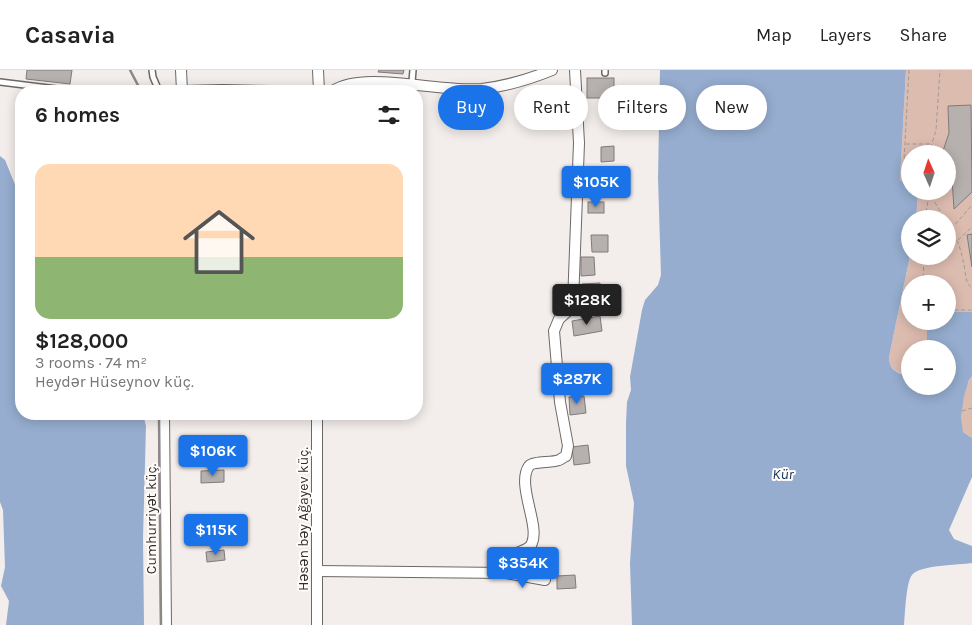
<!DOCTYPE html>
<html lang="en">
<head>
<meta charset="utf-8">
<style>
	body { margin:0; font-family:Karla,sans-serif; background:#f6f6f6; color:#222; height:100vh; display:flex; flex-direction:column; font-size:19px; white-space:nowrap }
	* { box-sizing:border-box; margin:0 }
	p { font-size:16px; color:#767676 }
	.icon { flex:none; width:28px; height:28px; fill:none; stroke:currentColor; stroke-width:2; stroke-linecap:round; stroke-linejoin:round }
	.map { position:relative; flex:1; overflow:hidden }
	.sheet { position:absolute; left:15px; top:15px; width:408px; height:335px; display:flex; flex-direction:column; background:#fff; border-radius:20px; box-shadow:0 2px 12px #0003 }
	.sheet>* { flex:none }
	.top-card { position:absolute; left:438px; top:15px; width:459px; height:45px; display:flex; gap:10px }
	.needle { width:32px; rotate:357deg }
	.tools { position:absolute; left:901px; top:75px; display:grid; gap:10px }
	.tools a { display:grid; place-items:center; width:55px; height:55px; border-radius:50%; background:#fff; box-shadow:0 2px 12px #0003; font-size:25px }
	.price { position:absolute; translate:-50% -42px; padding:0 11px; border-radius:5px; background:#1a73e8; color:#fff; font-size:16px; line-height:32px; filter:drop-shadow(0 1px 2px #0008) }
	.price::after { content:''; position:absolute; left:50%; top:30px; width:15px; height:11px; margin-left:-8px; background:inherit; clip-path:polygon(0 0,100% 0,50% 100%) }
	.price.on { background:#222; color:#fff }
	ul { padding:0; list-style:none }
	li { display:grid; align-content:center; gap:10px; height:265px; padding:0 20px }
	li span { display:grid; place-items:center; height:155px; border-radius:15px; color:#555 }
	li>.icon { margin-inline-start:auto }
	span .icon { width:90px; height:90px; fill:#fffc; stroke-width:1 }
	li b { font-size:21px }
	h2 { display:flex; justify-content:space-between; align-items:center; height:60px; padding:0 20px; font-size:21px }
	.tag { padding:0 18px; border-radius:22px; background:#fff; box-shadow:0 2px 12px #0003; font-size:18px; line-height:45px }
	.tag.on { background:#1a73e8; color:#fff }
	header { display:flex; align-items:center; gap:30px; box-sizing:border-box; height:70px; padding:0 25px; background:#fff; border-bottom:1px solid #e0e0e0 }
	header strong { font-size:24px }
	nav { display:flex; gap:28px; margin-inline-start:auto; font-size:18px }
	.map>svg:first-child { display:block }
</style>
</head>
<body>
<header>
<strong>Casavia</strong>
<nav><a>Map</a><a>Layers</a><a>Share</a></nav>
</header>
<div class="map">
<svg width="972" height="555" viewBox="0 0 972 555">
	<rect width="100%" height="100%" fill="#f3edeb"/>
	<g fill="#ddbcb0">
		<path d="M906 0H972V242H948V214H910V251H927V270L925 279H910V302L906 305C895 302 889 298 889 287L910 186H948V149H916L918 123 916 121H948V84H910V117L900 110Z"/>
		<path d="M972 306V368L963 362C958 349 963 317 972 306Z"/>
	</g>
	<g fill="#96adcf">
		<path d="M660 0H906L900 110 910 117V121L918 123 916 149H910V186L889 287C889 298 895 303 906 305L910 302V316H948V279H925L927 270V251H948V242H972V306L969 310 964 326 961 347 963 362 972 368V407L949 460 954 469 972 476V493C959 495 919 495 912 505 906 512 905 545 904 555H632L630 493 634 433 626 396V353L627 332 631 320 630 307 642 240 645 230 658 215 661 205 658 108Z"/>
		<polygon points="0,86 5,90 16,117 21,120 21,344 143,344 146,356 143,468 144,555 6,555 9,531 1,516 5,497 3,440 0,432"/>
	</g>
	<g fill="#b6b1af" stroke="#807b79">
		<polygon points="27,0 72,0 70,14 26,9"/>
		<polygon points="379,0 404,0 403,4 378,2"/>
		<rect x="587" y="8" width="27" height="20"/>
		<polygon points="971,35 972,122 954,139 952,109 948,109 948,84 942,84 949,63 948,36"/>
		<polygon points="614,76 614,91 601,92 601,77"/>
		<rect x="588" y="99" width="13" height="14"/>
		<rect x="588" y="132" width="16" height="11"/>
		<polygon points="972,164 972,197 967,165"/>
		<polygon points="591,165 608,165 608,182 592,182"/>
		<polygon points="948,172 951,177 949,186 941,189 936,186 948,186"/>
		<polygon points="581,187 594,187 595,205 581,206"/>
		<polygon points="600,213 601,229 583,230 582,214"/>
		<polygon points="600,246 602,261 574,266 572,251"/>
		<polygon points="584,326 586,343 570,345 569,327"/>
		<polygon points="588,375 590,393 574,395 572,377"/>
		<polygon points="203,382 216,382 216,393 204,393"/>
		<polygon points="224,400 224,412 201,413 201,401"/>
		<polygon points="224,480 225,490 207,492 206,482"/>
		<polygon points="575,505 576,518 557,519 557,506"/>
	</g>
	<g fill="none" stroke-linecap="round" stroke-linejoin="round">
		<defs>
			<g id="service">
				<polyline points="152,0 153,7 159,21"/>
				<polyline points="605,0 605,3"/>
				<polyline points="0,12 65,20"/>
				<polyline points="412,12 413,0"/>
			</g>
			<g id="minor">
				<polyline points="181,0 182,21"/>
				<polyline points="318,0 319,21"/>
				<polyline points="180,21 223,20 271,21"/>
				<path d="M333 21C364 0 440 23 482 19 506 16 530 9 552 0"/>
				<polyline points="164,344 166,555"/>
				<path d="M317 501 506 503C508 499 508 491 511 488 516 480 529 482 532 473 540 455 516 414 529 396 533 391 552 393 559 390 560 390 565 386 566 386L568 376 560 332 554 261 559 249 570 239 573 233 579 73 575 0"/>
				<polyline points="506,503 545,510"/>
				<polyline points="317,555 317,344"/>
			</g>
		</defs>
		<use href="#service" stroke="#6d6866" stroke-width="8"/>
		<use href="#minor" stroke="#6d6866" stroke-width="12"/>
		<g stroke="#9e9a99" stroke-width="1" stroke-dasharray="4 2.5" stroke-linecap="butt">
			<polyline points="909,0 903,109 910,113"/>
			<polyline points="906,74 932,74"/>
			<polyline points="929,84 936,60 940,0"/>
			<polyline points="925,121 929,124 925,149"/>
			<polyline points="928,121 945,149"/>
			<path d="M948 153C958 169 962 182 965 201 966 208 966 214 972 218"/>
			<polyline points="951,159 972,135"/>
			<polyline points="958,170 972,157"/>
			<polyline points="923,214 924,186"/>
			<polyline points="948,240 972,240"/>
			<polyline points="962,341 972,338"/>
		</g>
		<use href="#service" stroke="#fff" stroke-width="5"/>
		<use href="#minor" stroke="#fff" stroke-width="10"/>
		<g stroke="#8c8886" stroke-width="2.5">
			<polyline points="130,0 141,21"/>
			<polyline points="159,344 161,555"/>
		</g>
	</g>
	<g text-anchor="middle" stroke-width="4" stroke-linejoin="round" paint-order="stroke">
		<g font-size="14" fill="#2f2d2c" stroke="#fffbf9">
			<text transform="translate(151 449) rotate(-90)" y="5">Cumhurriyət küç.</text>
			<text transform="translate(303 449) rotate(-90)" y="5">Həsən bəy Ağayev küç.</text>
		</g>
		<g font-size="15" font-style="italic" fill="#15345f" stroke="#fffbf9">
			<text x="783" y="409">Kür</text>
		</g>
	</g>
</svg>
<div class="tools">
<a><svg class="needle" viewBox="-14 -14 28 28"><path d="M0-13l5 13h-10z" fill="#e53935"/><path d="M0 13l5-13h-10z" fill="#767676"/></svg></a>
<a><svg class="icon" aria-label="layers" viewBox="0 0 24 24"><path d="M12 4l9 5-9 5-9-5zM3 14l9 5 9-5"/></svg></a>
<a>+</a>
<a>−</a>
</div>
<b class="price" style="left:596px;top:138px">$105K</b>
<b class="price on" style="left:587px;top:256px">$128K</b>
<b class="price" style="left:577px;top:335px">$287K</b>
<b class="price" style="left:213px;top:407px">$106K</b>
<b class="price" style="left:216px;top:486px">$115K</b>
<b class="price" style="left:523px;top:519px">$354K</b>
<div class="top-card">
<a class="tag on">Buy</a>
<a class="tag">Rent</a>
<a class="tag">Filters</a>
<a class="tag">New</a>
</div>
<section class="sheet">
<h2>6 homes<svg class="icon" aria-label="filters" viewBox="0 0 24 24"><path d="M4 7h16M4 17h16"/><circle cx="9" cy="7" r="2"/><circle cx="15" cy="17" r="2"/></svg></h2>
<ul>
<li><span style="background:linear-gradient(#ffd9b3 60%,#8fb573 0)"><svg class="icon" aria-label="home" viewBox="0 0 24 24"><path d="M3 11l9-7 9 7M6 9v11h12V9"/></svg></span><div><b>$128,000</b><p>3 rooms · 74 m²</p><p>Heydər Hüseynov küç.</p></div></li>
</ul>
</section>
</div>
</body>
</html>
